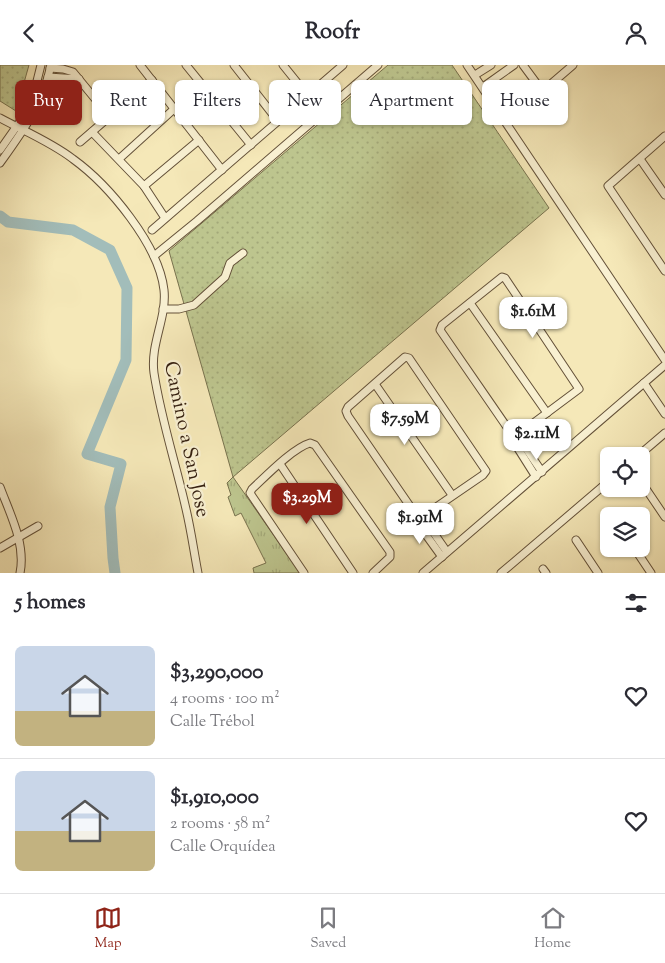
<!DOCTYPE html>
<html lang="en">
<head>
<meta charset="utf-8">
<style>
	body { margin:0; font-family:"Sorts Mill Goudy",serif; background:#f7f7f7; color:#2b2b33; height:100vh; display:flex; flex-direction:column; font-size:19px; white-space:nowrap }
	* { box-sizing:border-box; margin:0 }
	p { font-size:16px; color:#7c7c81 }
	.icon { flex:none; width:28px; height:28px; fill:none; stroke:currentColor; stroke-width:2; stroke-linecap:round; stroke-linejoin:round }
	.map { position:relative; height:508px; overflow:hidden }
	.drawer { display:flex; flex-direction:column; background:#fff; flex:1 }
	.drawer>* { flex:none }
	.guide { position:absolute; left:15px; top:15px; width:635px; height:45px; display:flex; gap:10px }
	.tools { position:absolute; left:600px; top:382px; display:grid; gap:10px }
	.tools a { display:grid; place-items:center; width:50px; height:50px; border-radius:8px; background:#fff; box-shadow:0 1px 4px #0004; font-size:25px }
	.price { position:absolute; translate:-50% -42px; padding:0 11px; border-radius:10px; background:#fff; color:#222; font-size:16px; line-height:32px; filter:drop-shadow(0 1px 2px #0008) }
	.price::after { content:''; position:absolute; left:50%; top:30px; width:15px; height:11px; margin-left:-8px; background:inherit; clip-path:polygon(0 0,100% 0,50% 100%) }
	.price.active { background:#8f2418; color:#fff }
	ul { padding:0; list-style:none }
	li { display:flex; align-items:center; gap:15px; height:125px; padding:0 15px }
	li+li { border-top:1px solid #e1e1e2 }
	li span { display:grid; place-items:center; flex:none; width:140px; height:100px; border-radius:8px; color:#555 }
	li>.icon { margin-inline-start:auto }
	span .icon { width:60px; height:60px; fill:#fffc; stroke-width:1 }
	li b { font-size:21px }
	h2 { display:flex; justify-content:space-between; align-items:center; height:60px; padding:0 15px; font-size:21px }
	.chip { padding:0 18px; border-radius:8px; background:#fff; box-shadow:0 1px 4px #0004; font-size:18px; line-height:45px }
	.chip.active { background:#8f2418; color:#fff }
	header { display:flex; justify-content:space-between; align-items:center; height:65px; padding:0 15px; background:#fff; font-size:22px; font-weight:700 }
	.dock { display:flex; justify-content:space-around; align-items:center; height:70px; border-top:1px solid #e1e1e2; background:#fff; font-size:14px; color:#7c7c81 }
	.dock a { display:grid; justify-items:center; gap:2px }
	.dock .active { color:#8f2418 }
	.map>svg:first-child { display:block }
</style>
</head>
<body>
<header><svg class="icon" aria-label="back" viewBox="0 0 24 24"><path d="M15 5l-7 7 7 7"/></svg>Roofr<svg class="icon" aria-label="person" viewBox="0 0 24 24"><circle cx="12" cy="8" r="4"/><path d="M4 21q1-7 8-7t8 7"/></svg></header>
<div class="map">
<svg width="665" height="508" viewBox="0 0 665 508">
	<defs>
		<pattern id="grass-dots" width="8" height="8" patternUnits="userSpaceOnUse" patternTransform="scale(1.25)"><rect width="8" height="8" fill="#bdc58e"/><path d="M2 2h.1M6 6h.1" fill="none" stroke="#a3a979" stroke-width="1.8" stroke-linecap="round"/></pattern>
		<pattern id="park-tufts" width="24" height="20" patternUnits="userSpaceOnUse" patternTransform="scale(1.25)"><rect width="24" height="20" fill="#bdc58e"/><path d="M3 7l-1-3M5 7V3M7 7l1-3M15 17l-1-3M17 17v-4M19 17l1-3" fill="none" stroke="#a3a979"/></pattern>
	</defs>
	<rect width="100%" height="100%" fill="#f5e8b8"/>
	<filter id="stains"><feTurbulence type="fractalNoise" baseFrequency=".004" numOctaves="4"/><feColorMatrix values="0 0 0 0 .2 0 0 0 0 .09 0 0 0 0 .02 0 0 0 .5 -.17"/></filter>
	<radialGradient id="worn" r=".72"><stop offset=".6" stop-color="#630" stop-opacity="0"/><stop offset="1" stop-color="#630" stop-opacity=".3"/></radialGradient>
	<g fill="url(#grass-dots)" stroke="#78724e">
		<polygon points="0,0 29,0 16,46 0,36"/>
		<polygon points="388,0 452,0 549,143 233,412 169,186"/>
	</g>
	<polygon fill="url(#park-tufts)" stroke="#78724e" points="233,412 300,508 254,508 253,503 266,498 241,448 235,451 228,432 231,430 227,418"/>
	<g fill="none" stroke-linecap="round" stroke-linejoin="round">
		<polyline stroke="#a2bdba" stroke-width="11" points="0,151 8,157 73,165 110,185 127,223 126,295 87,389 121,399 110,442 113,493 115,508"/>
		<defs>
			<g id="minor">
				<polyline points="140,0 222,105"/>
				<polyline points="186,0 251,80"/>
				<polyline points="234,0 278,56"/>
				<polyline points="283,0 308,31"/>
				<polyline points="467,0 665,295"/>
				<polyline points="523,0 540,23 544,25 573,0"/>
				<polyline points="50,3 63,4 73,7 110,52"/>
				<polyline points="475,10 491,0"/>
				<polyline points="48,12 79,14"/>
				<polyline points="483,22 514,0"/>
				<path d="M0 53C24 66 51 77 73 94 109 120 159 180 164 225 167 253 150 279 154 308 161 354 176 399 186 444 191 465 194 487 198 508"/>
				<polyline points="92,67 144,121 165,153"/>
				<polyline points="665,71 608,121 665,206"/>
				<polyline points="80,77 152,15"/>
				<polyline points="0,85 26,48 33,32 41,0"/>
				<polyline points="119,94 174,44"/>
				<polyline points="640,94 665,130"/>
				<path d="M0 98C23 66 43 39 51 0"/>
				<polyline points="144,121 199,75"/>
				<polyline points="152,165 343,0"/>
				<polyline points="154,191 197,156 378,0"/>
				<polyline points="470,238 547,348"/>
				<polyline points="163,244 179,244 194,240 225,212 230,198 243,188"/>
				<polyline points="644,318 665,349"/>
				<polyline points="375,319 452,430"/>
				<polyline points="514,369 517,370 542,407"/>
				<polyline points="512,374 579,324 505,213 502,212 442,260 440,265 511,368 512,374 536,412"/>
				<polyline points="638,391 665,368"/>
				<polyline points="280,399 353,508"/>
				<polyline points="642,418 665,452"/>
				<path d="M0 422C10 449 26 479 20 508"/>
				<polyline points="609,447 612,451"/>
				<polyline points="419,450 422,451 447,487"/>
				<polyline points="416,456 483,410 486,406 409,293 405,292 348,342 346,346 348,351 416,450 416,456 442,492"/>
				<polyline points="576,475 598,508"/>
				<polyline points="0,483 38,461"/>
				<polyline points="635,484 651,508"/>
				<polyline points="543,504 546,508"/>
				<path d="M304 508 250 428 252 424C266 411 293 383 310 378L315 380 390 487V492L373 508"/>
				<polyline points="423,508 665,300"/>
				<polyline points="501,508 609,416"/>
			</g>
		</defs>
		<use href="#minor" stroke="#645139" stroke-width="9"/>
		<use href="#minor" stroke="#f8f0d1" stroke-width="7"/>
	</g>
	<g text-anchor="middle" stroke-width="4.5" stroke-linejoin="round" paint-order="stroke">
		<g font-size="20" fill="#341f0f" stroke="#f8f0d1">
			<text transform="translate(188 374) rotate(78)" y="7">Camino a San Jose</text>
		</g>
	</g>
	<rect width="100%" height="100%" filter="url(#stains)"/>
	<rect width="100%" height="100%" fill="url(#worn)"/>
</svg>
<div class="tools">
<a><svg class="icon" aria-label="locate" viewBox="0 0 24 24"><circle cx="12" cy="12" r="6"/><path d="M12 2v4M12 18v4M2 12h4M18 12h4"/></svg></a>
<a><svg class="icon" aria-label="layers" viewBox="0 0 24 24"><path d="M12 4l9 5-9 5-9-5zM3 14l9 5 9-5"/></svg></a>
</div>
<b class="price" style="left:533px;top:274px">$1.61M</b>
<b class="price" style="left:405px;top:381px">$7.59M</b>
<b class="price" style="left:537px;top:396px">$2.11M</b>
<b class="price active" style="left:307px;top:460px">$3.29M</b>
<b class="price" style="left:420px;top:480px">$1.91M</b>
<div class="guide">
<a class="chip active">Buy</a>
<a class="chip">Rent</a>
<a class="chip">Filters</a>
<a class="chip">New</a>
<a class="chip">Apartment</a>
<a class="chip">House</a>
</div>
</div>
<section class="drawer">
<h2>5 homes<svg class="icon" aria-label="filters" viewBox="0 0 24 24"><path d="M4 7h16M4 17h16"/><circle cx="9" cy="7" r="2"/><circle cx="15" cy="17" r="2"/></svg></h2>
<ul>
<li><span style="background:linear-gradient(#c9d6e8 65%,#c2b280 0)"><svg class="icon" aria-label="home" viewBox="0 0 24 24"><path d="M3 11l9-7 9 7M6 9v11h12V9"/></svg></span><div><b>$3,290,000</b><p>4 rooms · 100 m²</p><p>Calle Trébol</p></div><svg class="icon" aria-label="heart" viewBox="0 0 24 24"><path d="M12 20l-8-8c-3-5 5-10 8-4 3-6 11-1 8 4z"/></svg></li>
<li><span style="background:linear-gradient(#c9d6e8 60%,#c2b280 0)"><svg class="icon" aria-label="home" viewBox="0 0 24 24"><path d="M3 11l9-7 9 7M6 9v11h12V9"/></svg></span><div><b>$1,910,000</b><p>2 rooms · 58 m²</p><p>Calle Orquídea</p></div><svg class="icon" aria-label="heart" viewBox="0 0 24 24"><path d="M12 20l-8-8c-3-5 5-10 8-4 3-6 11-1 8 4z"/></svg></li>
</ul>
</section>
<nav class="dock">
<a class="active"><svg class="icon" aria-label="map" viewBox="0 0 24 24"><path d="M3 6l6-2 6 2 6-2v14l-6 2-6-2-6 2zM9 4v14M15 6v14"/></svg>Map</a>
<a><svg class="icon" aria-label="saved" viewBox="0 0 24 24"><path d="M7 4h10v16l-5-4-5 4z"/></svg>Saved</a>
<a><svg class="icon" aria-label="home" viewBox="0 0 24 24"><path d="M3 11l9-7 9 7M6 9v11h12V9"/></svg>Home</a>
</nav>
</body>
</html>
